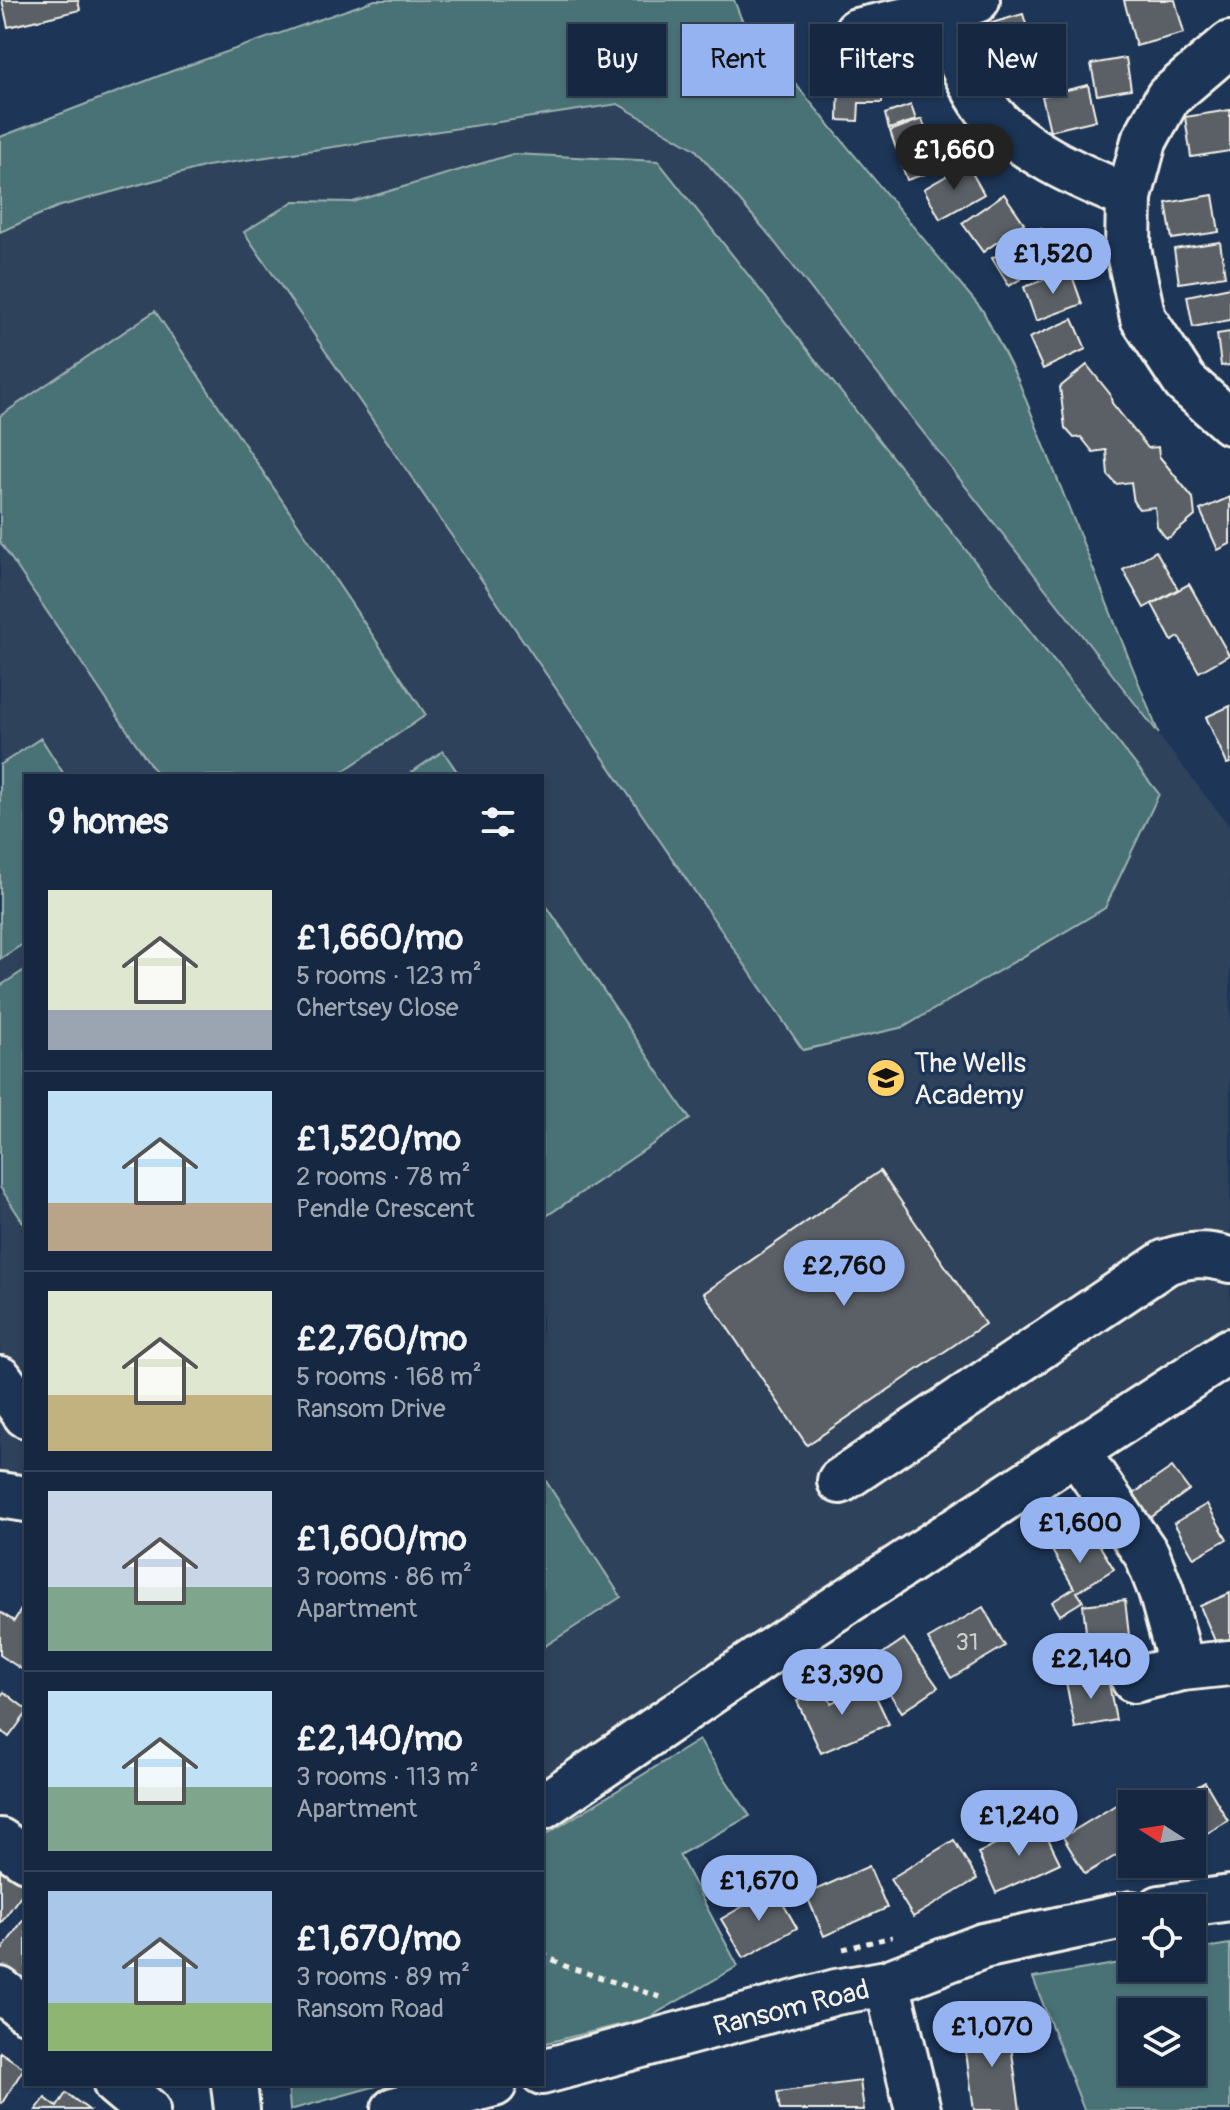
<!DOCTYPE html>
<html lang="en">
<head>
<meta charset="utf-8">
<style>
	body { margin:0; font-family:Pangolin,sans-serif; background:#1f3048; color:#f1f3f6; height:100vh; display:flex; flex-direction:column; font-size:30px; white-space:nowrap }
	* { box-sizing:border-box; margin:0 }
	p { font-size:26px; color:#9ea6b1 }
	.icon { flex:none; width:44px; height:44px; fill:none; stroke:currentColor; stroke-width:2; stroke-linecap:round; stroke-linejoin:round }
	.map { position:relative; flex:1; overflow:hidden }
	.panel { position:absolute; left:24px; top:774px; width:520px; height:1312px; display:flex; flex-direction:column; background:#162841; border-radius:0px; box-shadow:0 2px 6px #0004,0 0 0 2px #35445a }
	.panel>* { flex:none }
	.banner { position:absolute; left:568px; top:24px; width:542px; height:72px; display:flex; gap:16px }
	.needle { width:52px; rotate:282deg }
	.controls { position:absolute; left:1118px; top:1790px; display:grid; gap:16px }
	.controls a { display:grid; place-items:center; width:88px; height:88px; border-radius:0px; background:#162841; box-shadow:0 2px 6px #0004,0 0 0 2px #35445a; font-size:40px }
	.price { position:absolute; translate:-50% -68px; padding:0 18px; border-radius:28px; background:#95b2f1; color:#111; font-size:26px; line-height:52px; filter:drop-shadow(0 2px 4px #0008) }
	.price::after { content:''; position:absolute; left:50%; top:48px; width:24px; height:18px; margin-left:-12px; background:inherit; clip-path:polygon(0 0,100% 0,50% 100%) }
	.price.selected { background:#222; color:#fff }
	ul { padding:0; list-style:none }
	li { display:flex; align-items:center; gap:24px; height:200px; padding:0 24px }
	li+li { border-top:2px solid #35445a }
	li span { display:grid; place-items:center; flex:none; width:224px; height:160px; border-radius:0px; color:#555 }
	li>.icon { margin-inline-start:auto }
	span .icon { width:96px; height:96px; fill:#fffc; stroke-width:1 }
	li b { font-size:34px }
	h2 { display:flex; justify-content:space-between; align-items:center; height:96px; padding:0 24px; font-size:34px }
	.tag { padding:0 28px; border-radius:0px; background:#162841; box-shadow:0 2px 6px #0004,0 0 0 2px #35445a; font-size:28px; line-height:72px }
	.tag.selected { background:#95b2f1; color:#111 }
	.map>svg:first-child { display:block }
</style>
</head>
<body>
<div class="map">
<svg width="1230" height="2110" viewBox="0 0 1230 2110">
	<rect width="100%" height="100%" fill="#1d3557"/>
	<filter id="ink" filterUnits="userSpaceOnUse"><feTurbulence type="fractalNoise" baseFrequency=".0125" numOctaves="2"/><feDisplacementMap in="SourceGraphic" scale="16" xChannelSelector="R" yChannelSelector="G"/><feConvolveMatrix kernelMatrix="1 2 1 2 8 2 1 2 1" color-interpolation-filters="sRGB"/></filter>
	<g filter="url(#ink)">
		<polygon fill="#2f425c" points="618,104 695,148 765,230 1230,827 1230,1329 872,1564 542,1795 542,776 26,776 26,1522 0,1515 0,233 57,207 207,166"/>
		<g fill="#497276" stroke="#9eb2af" stroke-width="2" fill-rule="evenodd">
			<polygon points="375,0 734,0 741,18 983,311 1018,380 1159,734 765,230 695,149 618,104 207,166 57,207 0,232 0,137 172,71"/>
			<polygon points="513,154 658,161 1159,794 1105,908 904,1027 803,1050 244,232 294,201 353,202"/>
			<polygon points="155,311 426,715 336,776 158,776 0,542 0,416"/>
			<polygon points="41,738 65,776 26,776 26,942 0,959 0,765"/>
			<polygon points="443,751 460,776 406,776"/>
			<polygon points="542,899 690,1119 542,1219"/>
			<polygon points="26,969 26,1227 0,1187 0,986"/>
			<polygon points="542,1475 621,1597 542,1648"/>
			<polygon points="699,1740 750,1816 679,1855 738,1966 648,2018 542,2044 542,1837"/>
			<path d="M1230 1944V2110H1084L1033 1978 1132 1961V1968H1192V1950ZM1132 2012H1192V2072H1132Z"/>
			<polygon points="288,2084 384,2084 290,2110"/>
		</g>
		<g fill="#5a6166" stroke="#f4f1e8" stroke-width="2">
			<polygon points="2,0 78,0 80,10 8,27"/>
			<polygon points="1124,0 1175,0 1184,33 1136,46"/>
			<polygon points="1023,14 1028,31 1042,27 1049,53 1003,67 998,53 992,56 988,45 994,43 988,24"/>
			<polygon points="1126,58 1131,89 1097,95 1091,64"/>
			<polygon points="839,70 883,71 882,103 859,103 858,121 838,120"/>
			<polygon points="1039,72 1041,85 1016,89 1014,76"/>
			<polygon points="1088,85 1096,120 1050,131 1042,96"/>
			<polygon points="911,105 916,120 889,129 885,114"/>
			<polygon points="1230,110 1230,151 1191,157 1185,117"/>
			<polygon points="922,119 940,169 907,180 890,131"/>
			<polygon points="967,164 984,194 940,219 924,189"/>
			<polygon points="1004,194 1024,223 983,252 962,223"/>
			<polygon points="1213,195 1219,232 1172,239 1166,203"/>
			<polygon points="1041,228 1058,256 1009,286 992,258"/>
			<polygon points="1220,242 1225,276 1179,283 1174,249"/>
			<polygon points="1070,270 1082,304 1036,321 1024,287"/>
			<polygon points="1230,287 1230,320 1193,327 1187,296"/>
			<polygon points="1073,319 1086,349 1043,369 1029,338"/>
			<polygon points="1230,332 1230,365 1221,366 1217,334"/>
			<polygon points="1087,365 1110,394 1112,403 1148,448 1158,447 1159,456 1193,498 1195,516 1170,537 1166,538 1157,526 1155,507 1139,509 1134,503 1131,482 1116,484 1108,475 1106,450 1093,452 1081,437 1074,438 1065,428 1060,387"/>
			<polygon points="1230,497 1230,544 1218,550 1200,510"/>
			<polygon points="1156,551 1178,589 1144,608 1123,570"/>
			<polygon points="1189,584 1229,655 1199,672 1179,637 1172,641 1152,604"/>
			<polygon points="1230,706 1230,763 1227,764 1206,717"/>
			<polygon points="880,1171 985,1324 807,1445 704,1293"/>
			<polygon points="1172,1467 1189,1490 1150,1518 1133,1494"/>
			<polygon points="1207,1504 1227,1539 1194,1558 1174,1523"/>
			<polygon points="1087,1525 1114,1569 1077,1592 1083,1601 1060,1615 1052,1602 1074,1588 1050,1547"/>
			<polygon points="1230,1593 1230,1643 1218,1648 1200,1606"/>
			<polygon points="1125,1600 1132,1662 1090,1667 1083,1605"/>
			<polygon points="983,1607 1005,1646 951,1678 928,1639"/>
			<polygon points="22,1608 26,1611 26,1672 0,1655 0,1612 14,1621"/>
			<polygon points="904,1639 938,1687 902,1712 877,1675 890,1666 882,1654"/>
			<polygon points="1107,1674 1116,1720 1075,1728 1066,1682"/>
			<polygon points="870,1684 889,1724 821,1753 797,1701 824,1688 831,1703"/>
			<polygon points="4,1692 26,1709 26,1714 9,1737 0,1730 0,1697"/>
			<polygon points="1205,1782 1228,1821 1192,1842 1192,1804 1167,1804"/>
			<polygon points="1119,1803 1132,1824 1132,1846 1085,1874 1063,1837"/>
			<polygon points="1041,1824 1060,1863 996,1893 978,1853"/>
			<polygon points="954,1840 977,1879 913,1917 890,1879"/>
			<polygon points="0,1861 26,1880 26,1888 0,1924"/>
			<polygon points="869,1866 887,1908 824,1936 806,1894"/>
			<polygon points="774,1888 797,1928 744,1958 721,1919"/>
			<polygon points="23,1920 26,1922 26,1986 0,1969 0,1953"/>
			<polygon points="1008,2024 1020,2110 974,2110 963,2031"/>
			<polygon points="0,2052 24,2068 2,2103 0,2102"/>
			<polygon points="860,2081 864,2110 780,2110 777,2092"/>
			<polygon points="66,2093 89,2110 36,2110 45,2098 57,2107"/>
		</g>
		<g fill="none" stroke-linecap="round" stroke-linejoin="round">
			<defs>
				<g id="minor">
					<path d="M938 13C952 41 967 81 985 106 1014 149 1083 178 1129 197"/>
					<polyline points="857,31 938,13 977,0"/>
					<polyline points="1230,44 1168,97 1144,141 1129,197 1128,249 1143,318 1185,382 1230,422"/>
					<polyline points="0,1379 26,1415"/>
					<polyline points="1076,1451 1147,1555 1161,1591 1182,1668"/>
					<path d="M840 1481 1166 1262C1189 1254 1206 1253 1230 1260"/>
					<polyline points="0,1495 26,1499"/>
					<polyline points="1134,1680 1182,1668 1230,1663"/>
					<polyline points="542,1807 766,1654 1230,1351"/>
					<polyline points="0,1841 26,1859"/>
					<polyline points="1160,1908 1230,1898"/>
					<polyline points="887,1983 918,2110"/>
					<polyline points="0,1990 26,2010"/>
					<polyline points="542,2072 836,1992 887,1983 983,1946 1132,1914"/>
					<polyline points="116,2084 147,2110"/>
					<polyline points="234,2084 237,2110"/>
					<polyline points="394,2110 494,2084"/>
				</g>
			</defs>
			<use href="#minor" stroke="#f4f1e8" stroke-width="50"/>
			<g stroke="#f4f1e8" stroke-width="5" stroke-dasharray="6 6" stroke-linecap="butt">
				<polyline points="843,1949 892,1937"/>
				<polyline points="542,1954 565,1966 663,1998"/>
			</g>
			<use href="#minor" stroke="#1d3557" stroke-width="44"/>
		</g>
	</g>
	<defs>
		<symbol id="school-disc" viewBox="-11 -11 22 22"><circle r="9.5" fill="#ffd166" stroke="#1d3557"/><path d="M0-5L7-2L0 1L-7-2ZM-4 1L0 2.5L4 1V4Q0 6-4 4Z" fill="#111"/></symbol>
	</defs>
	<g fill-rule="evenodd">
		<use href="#school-disc" x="864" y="1056" width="44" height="44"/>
	</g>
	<g text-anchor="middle" stroke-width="7" stroke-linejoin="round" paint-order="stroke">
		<g font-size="24" fill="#cecdc8">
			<text x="967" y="1650">31</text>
		</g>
		<g font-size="28" fill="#f4f1e8" stroke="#1d3557" text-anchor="start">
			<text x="914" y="1072">The Wells<tspan x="914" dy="32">Academy</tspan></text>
		</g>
		<g font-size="28" fill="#f4f1e8" stroke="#1d3557">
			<text transform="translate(791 2007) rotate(-14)" y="10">Ransom Road</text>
		</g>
	</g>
</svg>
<div class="controls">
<a><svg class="needle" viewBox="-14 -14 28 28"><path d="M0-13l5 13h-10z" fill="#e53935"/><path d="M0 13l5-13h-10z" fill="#9ea6b1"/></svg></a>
<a><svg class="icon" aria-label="locate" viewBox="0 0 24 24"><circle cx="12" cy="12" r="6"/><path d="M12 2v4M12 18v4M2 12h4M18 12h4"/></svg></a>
<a><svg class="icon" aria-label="layers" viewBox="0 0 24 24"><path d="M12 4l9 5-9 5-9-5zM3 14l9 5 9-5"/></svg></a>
</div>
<b class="price selected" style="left:954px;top:192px">£1,660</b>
<b class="price" style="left:1053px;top:296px">£1,520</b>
<b class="price" style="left:844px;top:1308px">£2,760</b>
<b class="price" style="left:1080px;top:1565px">£1,600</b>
<b class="price" style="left:1091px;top:1701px">£2,140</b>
<b class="price" style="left:842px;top:1717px">£3,390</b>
<b class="price" style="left:1019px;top:1858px">£1,240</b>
<b class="price" style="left:759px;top:1923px">£1,670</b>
<b class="price" style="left:992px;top:2069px">£1,070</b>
<div class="banner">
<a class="tag">Buy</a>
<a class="tag selected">Rent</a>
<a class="tag">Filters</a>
<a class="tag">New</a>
</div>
<section class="panel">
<h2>9 homes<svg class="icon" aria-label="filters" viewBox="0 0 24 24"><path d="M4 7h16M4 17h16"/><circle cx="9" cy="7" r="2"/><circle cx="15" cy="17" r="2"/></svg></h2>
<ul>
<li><span style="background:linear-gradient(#dfe7d0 75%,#9aa5b1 0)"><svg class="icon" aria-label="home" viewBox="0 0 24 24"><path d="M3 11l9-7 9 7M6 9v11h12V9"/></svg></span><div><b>£1,660/mo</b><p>5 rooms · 123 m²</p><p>Chertsey Close</p></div></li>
<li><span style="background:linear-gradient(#bfe0f5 70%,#b9a48a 0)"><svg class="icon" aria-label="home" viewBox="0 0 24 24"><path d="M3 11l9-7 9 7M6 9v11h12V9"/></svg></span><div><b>£1,520/mo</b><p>2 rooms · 78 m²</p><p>Pendle Crescent</p></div></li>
<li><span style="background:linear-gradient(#dfe7d0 65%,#c2b280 0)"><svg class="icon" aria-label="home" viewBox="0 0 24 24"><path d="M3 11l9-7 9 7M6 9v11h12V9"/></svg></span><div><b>£2,760/mo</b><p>5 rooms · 168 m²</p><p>Ransom Drive</p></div></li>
<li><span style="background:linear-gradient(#c9d6e8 60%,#7fa58c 0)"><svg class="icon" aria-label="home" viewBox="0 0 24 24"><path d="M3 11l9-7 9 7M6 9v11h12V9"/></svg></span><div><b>£1,600/mo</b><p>3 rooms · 86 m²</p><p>Apartment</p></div></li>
<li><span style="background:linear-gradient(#bfe0f5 60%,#7fa58c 0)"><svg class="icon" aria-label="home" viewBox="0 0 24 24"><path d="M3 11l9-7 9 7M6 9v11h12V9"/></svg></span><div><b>£2,140/mo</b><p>3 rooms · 113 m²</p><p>Apartment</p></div></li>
<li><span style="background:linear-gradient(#a9c7e8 70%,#8fb573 0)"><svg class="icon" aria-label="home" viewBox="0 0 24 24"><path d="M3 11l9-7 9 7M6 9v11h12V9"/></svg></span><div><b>£1,670/mo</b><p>3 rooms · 89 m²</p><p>Ransom Road</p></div></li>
</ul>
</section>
</div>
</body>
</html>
